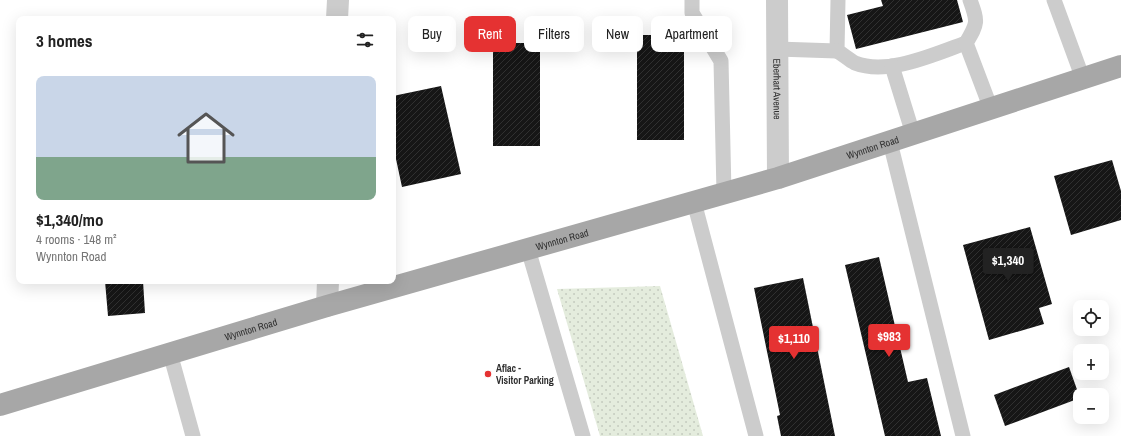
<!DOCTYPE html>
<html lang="en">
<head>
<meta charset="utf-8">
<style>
	body { margin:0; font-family:"Archivo Narrow",sans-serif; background:#f2f2f2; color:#222; height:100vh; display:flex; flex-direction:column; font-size:15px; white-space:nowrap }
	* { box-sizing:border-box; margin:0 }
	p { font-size:13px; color:#767676 }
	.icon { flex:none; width:22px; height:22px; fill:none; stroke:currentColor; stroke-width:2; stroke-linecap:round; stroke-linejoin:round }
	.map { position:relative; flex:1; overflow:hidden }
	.sheet { position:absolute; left:16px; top:16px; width:380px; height:268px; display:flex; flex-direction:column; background:#fff; border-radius:8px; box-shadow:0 4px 16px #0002 }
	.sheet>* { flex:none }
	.banner { position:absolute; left:408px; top:16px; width:380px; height:36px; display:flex; gap:8px }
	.buttons { position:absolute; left:1073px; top:300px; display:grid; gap:8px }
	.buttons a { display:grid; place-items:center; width:36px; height:36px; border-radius:8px; background:#fff; box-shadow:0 4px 16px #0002; font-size:20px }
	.price { position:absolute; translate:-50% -34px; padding:0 9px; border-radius:4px; background:#e53232; color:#fff; font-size:13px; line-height:26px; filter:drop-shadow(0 1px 2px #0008) }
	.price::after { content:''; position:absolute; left:50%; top:24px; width:12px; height:9px; margin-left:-6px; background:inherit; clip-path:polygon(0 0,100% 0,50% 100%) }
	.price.current { background:#222; color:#fff }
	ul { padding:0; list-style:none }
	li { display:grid; align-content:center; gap:8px; height:212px; padding:0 20px }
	li span { display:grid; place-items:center; height:124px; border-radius:8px; color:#555 }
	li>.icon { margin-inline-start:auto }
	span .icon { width:72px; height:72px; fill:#fffc; stroke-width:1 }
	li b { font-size:17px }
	h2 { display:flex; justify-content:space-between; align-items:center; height:48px; padding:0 20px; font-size:17px }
	.tag { padding:0 14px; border-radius:8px; background:#fff; box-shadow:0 4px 16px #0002; font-size:14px; line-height:36px }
	.tag.current { background:#e53232; color:#fff }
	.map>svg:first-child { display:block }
</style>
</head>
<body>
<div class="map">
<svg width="1121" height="436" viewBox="0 0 1121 436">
	<defs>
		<pattern id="park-dots" width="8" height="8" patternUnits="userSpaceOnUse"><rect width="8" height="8" fill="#e4ecdd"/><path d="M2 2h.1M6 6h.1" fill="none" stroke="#c4cbbe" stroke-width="1.8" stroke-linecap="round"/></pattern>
		<pattern id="building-hatch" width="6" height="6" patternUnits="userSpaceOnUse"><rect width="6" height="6" fill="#161616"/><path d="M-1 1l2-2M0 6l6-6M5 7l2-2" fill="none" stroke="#303030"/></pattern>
	</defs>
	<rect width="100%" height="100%" fill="#fff"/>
	<polygon fill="url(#park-dots)" points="660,286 703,436 600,436 557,289"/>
	<g fill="url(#building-hatch)">
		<polygon points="881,0 957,0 963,22 856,49 847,15 883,6"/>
		<rect x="637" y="35" width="47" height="105"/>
		<rect x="493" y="43" width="47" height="103"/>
		<polygon points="441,86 461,174 402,187 393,145 393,96"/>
		<polygon points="1112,160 1121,191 1121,220 1071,235 1054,176"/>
		<polygon points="1030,227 1052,304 1039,308 1044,324 989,340 963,245"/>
		<polygon points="879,257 908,382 927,378 941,436 885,436 845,265"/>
		<polygon points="803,278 835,436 781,436 777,416 780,415 754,288"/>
		<polygon points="105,281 143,281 145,313 108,316"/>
		<polygon points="1069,367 1080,398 1005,426 994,395"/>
	</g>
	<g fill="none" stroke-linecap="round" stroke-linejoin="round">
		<g stroke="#ccc" stroke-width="15">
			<polyline points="692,0 692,13 721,61 724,193"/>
			<path d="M838 0 837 51C843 54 849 60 855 63 888 76 934 54 966 43"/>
			<path d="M970 0C978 22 978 23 966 43L991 109"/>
			<polyline points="1054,0 1083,79"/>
			<polyline points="777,49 837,51"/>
			<polyline points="892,66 913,134"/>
			<polyline points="890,142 963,436"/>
			<polyline points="694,202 756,436"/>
			<polyline points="528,249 583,436"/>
			<polyline points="170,353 193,436"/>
		</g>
		<g stroke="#ccc" stroke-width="22">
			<path id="s1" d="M777 0 778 178"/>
			<polyline points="337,19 338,0"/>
			<polyline points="327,306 328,281"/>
		</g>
		<path stroke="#a7a7a7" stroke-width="22" id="s2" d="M0 405 327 306 778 178 1121 66"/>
	</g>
	<circle fill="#e53232" stroke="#fff" stroke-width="1.5" cx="488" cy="374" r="4"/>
	<g text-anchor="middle" stroke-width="4" stroke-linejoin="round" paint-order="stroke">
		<g font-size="10" fill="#2f2f2f" stroke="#fff">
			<text dy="4" stroke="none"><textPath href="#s1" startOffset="89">Eberhart Avenue</textPath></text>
			<text dy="4" stroke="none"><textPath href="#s2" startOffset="910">Wynnton Road</textPath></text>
			<text dy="4" stroke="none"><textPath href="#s2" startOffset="586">Wynnton Road</textPath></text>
			<text dy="4" stroke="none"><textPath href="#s2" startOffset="262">Wynnton Road</textPath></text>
		</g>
		<g font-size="10" font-weight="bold" fill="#2f2f2f" stroke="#fff" text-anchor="start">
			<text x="496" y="372">Aflac -<tspan x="496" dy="12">Visitor Parking</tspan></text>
		</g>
	</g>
</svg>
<div class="buttons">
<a><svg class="icon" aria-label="locate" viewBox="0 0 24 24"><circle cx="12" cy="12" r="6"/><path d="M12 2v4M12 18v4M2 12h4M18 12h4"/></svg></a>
<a>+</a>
<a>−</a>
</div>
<b class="price current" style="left:1008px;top:282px">$1,340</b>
<b class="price" style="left:889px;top:358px">$983</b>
<b class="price" style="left:794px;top:360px">$1,110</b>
<div class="banner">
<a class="tag">Buy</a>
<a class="tag current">Rent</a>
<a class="tag">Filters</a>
<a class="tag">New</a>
<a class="tag">Apartment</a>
</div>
<section class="sheet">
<h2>3 homes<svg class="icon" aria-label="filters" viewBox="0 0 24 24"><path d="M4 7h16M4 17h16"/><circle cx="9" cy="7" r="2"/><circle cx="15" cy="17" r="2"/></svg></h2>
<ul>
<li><span style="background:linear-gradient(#c9d6e8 65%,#7fa58c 0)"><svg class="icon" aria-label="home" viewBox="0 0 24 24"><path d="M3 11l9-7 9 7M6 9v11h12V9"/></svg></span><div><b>$1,340/mo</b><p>4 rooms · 148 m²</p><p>Wynnton Road</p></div></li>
</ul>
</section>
</div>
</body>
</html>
